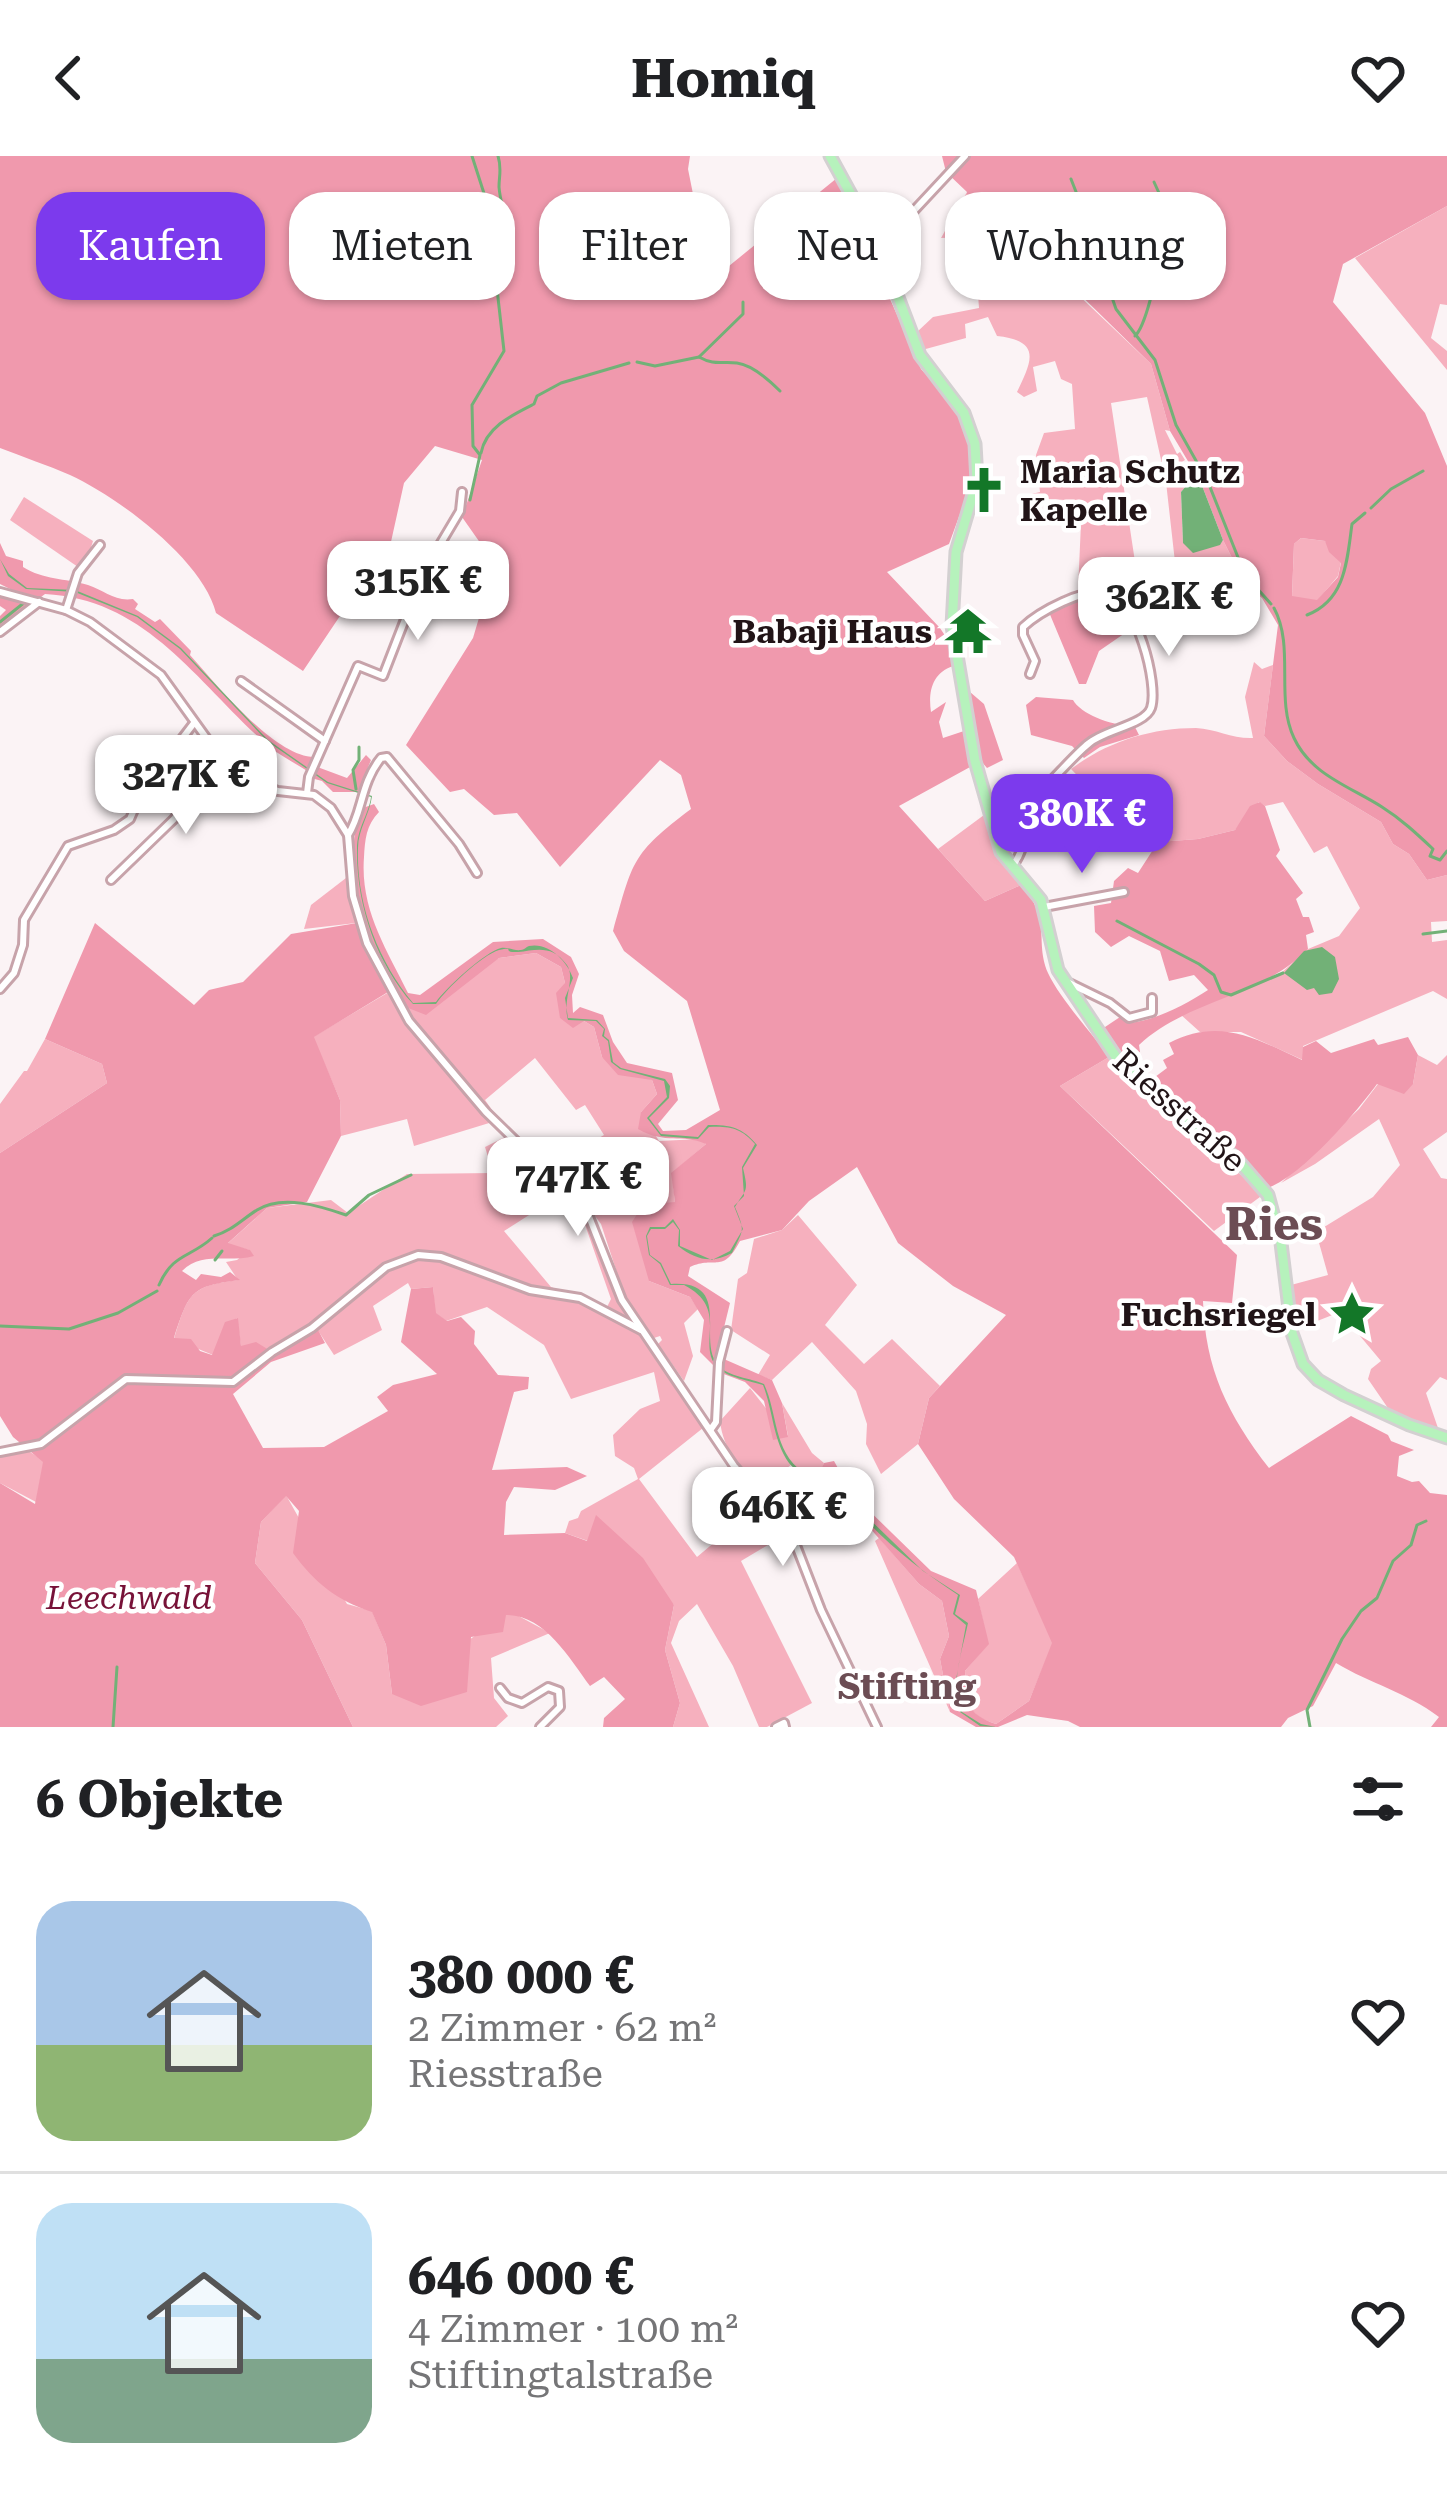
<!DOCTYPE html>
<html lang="de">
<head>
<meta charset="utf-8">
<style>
	body { margin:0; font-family:"Roboto Serif",serif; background:#f6f6f6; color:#202124; height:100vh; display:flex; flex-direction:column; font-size:45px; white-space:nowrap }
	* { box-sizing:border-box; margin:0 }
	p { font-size:39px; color:#757577 }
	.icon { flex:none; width:66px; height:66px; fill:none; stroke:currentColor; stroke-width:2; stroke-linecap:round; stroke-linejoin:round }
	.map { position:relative; height:1571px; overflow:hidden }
	.drawer { display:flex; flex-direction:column; background:#fff; flex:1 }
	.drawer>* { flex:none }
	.guide { position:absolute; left:36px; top:36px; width:1377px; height:108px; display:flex; gap:24px }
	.price { position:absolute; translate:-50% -102px; padding:0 27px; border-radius:24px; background:#fff; color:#222; font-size:39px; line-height:78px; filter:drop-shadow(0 3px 6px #0008) }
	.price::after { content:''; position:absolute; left:50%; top:72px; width:36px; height:27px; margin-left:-18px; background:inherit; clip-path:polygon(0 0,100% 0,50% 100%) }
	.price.on { background:#7c3aed; color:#fff }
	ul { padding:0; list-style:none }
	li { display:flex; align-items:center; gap:36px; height:300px; padding:0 36px }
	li+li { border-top:3px solid #e0e0e0 }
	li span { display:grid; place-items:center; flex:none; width:336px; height:240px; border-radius:36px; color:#555 }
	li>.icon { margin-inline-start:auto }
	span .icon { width:144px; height:144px; fill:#fffc; stroke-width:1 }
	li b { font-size:51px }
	h2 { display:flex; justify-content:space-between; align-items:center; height:144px; padding:0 36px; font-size:51px }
	.tag { padding:0 42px; border-radius:36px; background:#fff; box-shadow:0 3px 9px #0004; font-size:42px; line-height:108px }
	.tag.on { background:#7c3aed; color:#fff }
	header { display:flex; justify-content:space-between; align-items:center; height:156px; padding:0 36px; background:#fff; font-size:54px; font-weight:700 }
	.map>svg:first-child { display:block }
</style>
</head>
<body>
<header><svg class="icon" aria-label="back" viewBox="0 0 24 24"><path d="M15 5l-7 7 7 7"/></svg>Homiq<svg class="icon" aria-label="heart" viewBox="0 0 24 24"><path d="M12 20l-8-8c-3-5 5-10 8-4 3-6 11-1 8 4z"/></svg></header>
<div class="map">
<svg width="1447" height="1571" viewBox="0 0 1447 1571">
	<rect width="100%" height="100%" fill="#fbf3f5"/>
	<g fill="#f6b0be" fill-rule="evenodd">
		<path d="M967 36V54C986 59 1001 64 1008 83L1032 95 1151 208 1170 275 1165 274 1177 298 1180 296 1185 304 1175 310 1178 329 1195 322 1201 327 1186 330 1181 336 1183 387 1219 389 1223 384 1233 404 1176 415 1166 326 1147 241 1111 247 1137 419 1078 434 1081 367 1065 344 1019 341 1040 336 1036 299 1044 277 1075 273 1072 228 1061 223 1055 205 1033 211 1037 235 1024 241 1017 236C1031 206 1043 185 997 180L988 161 965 168 966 182 922 194 917 176 933 161 979 152 974 85 991 142 1003 144 1028 135 1032 122 1022 95 981 73 975 74 974 81 941 82Z"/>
		<polygon points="1447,50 1447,149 1440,148 1431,182 1447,195 1447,214 1355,102"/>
		<polygon points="24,341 93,385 89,398 78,411 10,364"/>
		<polygon points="1301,382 1325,385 1341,406 1338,420 1317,445 1292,441 1294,388"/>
		<path d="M1254 506 1262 513 1273 509 1264 580 1287 605 1318 628 1381 666 1393 688 1409 698 1427 724 1447 719V765L1431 766 1432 786 1447 784V843L1433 835 1303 890V904L1241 876H1200L1180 858 1280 818 1308 793 1339 780 1360 752 1327 690 1314 697 1283 646 1265 650 1259 646 1235 674 1198 683 1158 686 1128 672 1071 613C1107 586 1150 572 1196 572 1216 573 1233 583 1253 582L1245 541Z"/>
		<polygon points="984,659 999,703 1021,729 985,745 938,693"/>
		<polygon points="346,722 356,767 304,773 311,749"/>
		<polygon points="536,797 561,811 565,827 560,862 584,865 594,871 602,901 652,924 657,938 641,956 659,985 700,983 706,988 672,1017 675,1046 649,1125 690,1141 698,1153 684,1167 693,1200 684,1225 658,1188 662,1184 660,1180 654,1182 624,1138 601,1068 576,1035 592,1024 576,995 604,979 585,949 576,954 535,902 485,944 499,964 414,990 407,963 341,980 340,944 313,881 394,833 403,850 499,802"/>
		<polygon points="45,883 102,908 107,927 0,997 0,948 24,915 27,915"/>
		<polygon points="1418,899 1437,909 1447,899 1447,976 1423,993 1441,1022 1447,1023 1447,1224 1440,1221 1426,1237 1439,1275 1392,1258 1368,1223 1371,1213 1381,1205 1340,1156 1297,1173 1291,1129 1328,1119 1316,1076 1373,1041 1400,1009 1379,963 1315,1008 1281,1027 1359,953 1378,928 1413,928"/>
		<polygon points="1109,901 1157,949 1264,1038 1214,1075 1060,930"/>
		<path d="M513 977 586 1053 618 1137 708 1268 639 1323 697 1401 748 1358 768 1389 741 1405 812 1547 767 1571H759L733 1510 697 1448 679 1465 671 1487 709 1571H673L680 1547 665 1494 674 1449 588 1385 565 1377 569 1365 578 1362 581 1355 638 1323 634 1312 615 1300 613 1279 640 1253 660 1245 654 1216 571 1243 544 1189 487 1151 446 1165 435 1157 433 1131 411 1133 408 1127 373 1150 382 1174 334 1199 317 1173 269 1194 241 1191 237 1162 213 1199 174 1183C188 1138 190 1130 238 1124L226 1106 237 1104 249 1094 227 1088 267 1052 331 1044 348 1057 407 1018 493 1017 485 991ZM562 1038 583 1063 611 1143 607 1151 551 1131 504 1075Z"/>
		<polygon points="798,1059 857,1129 825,1169 864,1208 892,1183 940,1230 929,1242 918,1288 881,1318 866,1288 867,1268 856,1235 812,1186 772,1224 758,1219 770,1199 731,1174 738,1123 747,1117 754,1083 782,1074"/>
		<path d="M750 1232 788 1280 782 1247 812 1297 824 1307 821 1314 802 1316 791 1309 760 1333C740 1313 723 1293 720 1265Z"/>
		<polygon points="27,1294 44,1305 36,1346 0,1327 0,1296"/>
		<polygon points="286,1339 347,1448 372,1455 386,1489 392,1538 506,1458 513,1457 550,1477 491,1502 494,1542 508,1560 496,1571 353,1571 302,1464 255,1407 261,1366"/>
		<polygon points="879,1382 919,1428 942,1445 949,1480 940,1503 950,1556 875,1385"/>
		<path d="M1017 1407 1053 1487 1029 1545 996 1568C964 1558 968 1545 965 1515L988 1488 978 1443Z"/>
	</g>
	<g fill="#f099ad" fill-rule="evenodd">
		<path d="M0 0H690L688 13 702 83H716L728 98 723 104 729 110 837 22 872 88 879 118 921 213 952 247 968 282 971 328 949 388 887 416 940 472 959 501 970 536 984 548 1003 604 987 612 981 605 899 650 985 745 1021 729C1053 765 1034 783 1048 817 1060 843 1092 877 1109 901L1060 930 1237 1099 1232 1147 1203 1145C1205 1213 1228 1259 1269 1312L1351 1260 1388 1279 1391 1285 1414 1294 1399 1300 1397 1320 1412 1326 1419 1325 1430 1337 1447 1339V1571H1431L1439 1561C1406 1536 1371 1528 1336 1507L1313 1550 1288 1562 1281 1571H1080L1068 1565 1027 1559 998 1571H976L950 1556 940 1503 949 1480 942 1445 919 1428 861 1362 834 1321 821 1313 824 1307 834 1305 853 1339 931 1415 976 1434 989 1488 965 1515C968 1545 964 1557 996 1568L1029 1545 1052 1487 1014 1401 954 1343 918 1288 929 1242 1006 1159 953 1130 898 1087 857 1011 809 1045 782 1074 740 1085C722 1119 716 1099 690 1111L688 1120 730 1147 717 1200 772 1224 782 1247 788 1281 773 1284 764 1245 745 1226 721 1217 700 1196 704 1164 690 1141 649 1125 632 1066 643 1049 675 1046 671 1017 706 988C681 977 666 989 638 973L641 956 657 938 652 924 618 919 602 901 594 871 584 865 573 872 560 862 556 837 565 827 561 811 536 797 499 802 426 859 403 850 393 833 314 881 340 944 341 980 307 1046 267 1052 228 1087 250 1094 254 1100C228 1107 202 1095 182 1115L196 1124 201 1118 221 1121 230 1116 240 1124C191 1130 189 1136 174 1182L191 1183 200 1195 212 1199 225 1166 238 1162 241 1190 256 1186 269 1194 317 1172 325 1187 271 1206 233 1238 263 1292 324 1291 388 1255 377 1241 393 1229 437 1218 401 1186 411 1133 433 1131 436 1157 447 1165 461 1161 475 1175 474 1188 498 1219 529 1221 528 1233 514 1236 492 1314 567 1311 587 1320 555 1334 514 1331 506 1346 504 1379 565 1377 587 1385 596 1359 643 1402 674 1449 665 1494 680 1547 673 1571H603L604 1562 625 1543 604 1521 590 1530C569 1502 545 1459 506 1459L503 1476 471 1481 467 1536 421 1550 392 1538 386 1489 372 1456C336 1444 315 1427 293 1397L299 1355 286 1340 261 1366 255 1407 302 1464 353 1571H0V1327L35 1348 43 1306 13 1281 0 1260V997L107 927 102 908 45 883 95 767 194 849 209 834 243 826 291 778 363 766C353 731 349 688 360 653L374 648 379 656C366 669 365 684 364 701 360 753 386 792 408 837L420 839 493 786 543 783 571 801 579 818 572 839 573 857 580 851 603 859 613 886 627 907 672 917 678 944 658 968 663 975 686 974 720 954 687 845 624 795 613 775C633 705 631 698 691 653L681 619 660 604 560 711 517 657 494 659 464 633 450 636 406 589 473 482 495 408 462 361 482 304 435 290 404 327 383 422 367 458 344 454 303 515 216 457C203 404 118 341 70 319 47 309 23 301 0 292ZM953 510 964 575 943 582 939 566 946 546 931 556C928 536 932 517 953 510Z"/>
		<path d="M942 0H1447V50L1343 108 1333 146 1425 257 1447 310V719L1427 724 1409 698 1393 688 1381 666 1318 628 1287 605 1264 580 1278 469 1262 442 1245 428 1223 384 1201 327 1170 275 1151 208 1060 119 1038 110 1032 95 1008 83C1001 64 986 59 967 54V36L946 16ZM1301 382 1325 385 1329 396 1341 407 1338 421 1317 444 1292 440 1294 388Z"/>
		<path d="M0 387 6 400 23 405V411C44 424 64 422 88 429 104 434 115 446 133 443L138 448 135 453 155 466 160 463 191 495 190 499C216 528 275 601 314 601L312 609 347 622 366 599 371 604 358 636H333L322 625 311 622 312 618C297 608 278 599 265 587 196 525 146 443 45 438L0 472V460L6 454 0 450V440L13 444 16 436 0 428Z"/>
		<polygon points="1132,422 1136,429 1125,435 1141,466 1099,495 1086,528 1079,528 1046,449 1078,434"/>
		<path d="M1036 541 1073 544C1081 559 1118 572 1134 569L1139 579 1100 591 1084 602 1072 590 1031 579 1026 549Z"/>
		<path d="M1260 646 1265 650 1280 694 1276 700 1303 737 1296 743 1303 761H1309L1314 776 1306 779 1308 793C1261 842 1188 843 1139 889L1140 896 1133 903 1151 924 1167 912 1163 904 1174 898 1169 887C1219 861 1255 882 1302 904L1303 891 1316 885 1331 897 1374 883 1378 889 1408 881 1418 899 1413 928 1404 938 1377 928C1355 958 1303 1018 1270 1031 1216 977 1143 938 1102 873L1120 861 1129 867C1156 864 1185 849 1208 834L1194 819 1169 825 1160 795 1129 780 1111 791 1095 776 1094 750 1111 747 1114 725 1128 712 1138 717 1158 686 1198 683 1235 674 1250 650Z"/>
	</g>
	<g fill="#72b177">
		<polygon points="1201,327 1223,384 1220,389 1193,397 1183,387 1181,336 1186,330"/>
		<path d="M0 403 9 418 27 432 75 434 138 460 181 492 268 584 328 626 372 640C370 658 358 673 358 692 356 748 378 805 413 847L436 846C445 833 486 795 501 792 508 791 514 795 521 794 524 794 526 791 529 790 549 786 567 805 573 822L565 842 568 862 597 864 605 873 604 880 609 884 613 906 621 912 665 923 670 930 669 942 649 962 661 978 698 981 708 969C731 969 742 971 757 989L743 1012C749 1037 746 1032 735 1051 745 1075 744 1073 732 1097 712 1108 696 1104 678 1090L679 1074 673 1066 665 1073H651L647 1080 650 1099 661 1107 671 1128C734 1124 696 1185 718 1209 728 1221 751 1222 764 1228 778 1258 773 1295 803 1316L821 1313 841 1321 859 1353 923 1415 960 1439 955 1458 968 1467C965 1482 956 1513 957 1527 958 1537 962 1545 962 1556L981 1568 996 1571 980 1570 960 1556 961 1541 955 1529 966 1469 953 1458 958 1439C923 1416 885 1387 858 1355 851 1346 849 1329 839 1323 823 1312 803 1325 789 1307 773 1285 773 1254 763 1229 750 1225 727 1221 718 1212 695 1189 731 1153 684 1129H670L660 1108 649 1099 646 1080 650 1071H665L673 1063 680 1074V1090L712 1104 730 1095 743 1073 734 1050 744 1040 742 1011 755 988C741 972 730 970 709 971L698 983 661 980 647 962 667 941 664 925 620 913 611 906 608 885 602 880 604 873 596 865 568 864C562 845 576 822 567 809 552 788 536 794 518 796 500 797 517 790 499 794 482 799 446 833 436 848H413C376 807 356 747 357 693 357 672 369 658 371 641L327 627 267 585 180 493 137 461 75 436 26 433 8 420Z"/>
		<polygon points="1322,791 1335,801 1339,823 1332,837 1319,839 1314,832 1307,834 1284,817 1304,795"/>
	</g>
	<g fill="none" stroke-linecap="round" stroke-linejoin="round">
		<g stroke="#72b177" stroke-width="3">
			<path d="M498 0C502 12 499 20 499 31 501 55 510 59 499 84"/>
			<polyline points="1071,23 1080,46 1099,72 1107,127 1116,153 1155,204 1176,269 1208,326 1245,419 1271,448"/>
			<polyline points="1154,26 1159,37"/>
			<path d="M1135 180C1145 171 1158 119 1157 104 1156 82 1148 68 1160 46"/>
			<path d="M699 201C715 210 721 205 737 207 752 209 770 225 780 235"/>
			<polyline points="637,206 655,210 699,201 743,158 743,146"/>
			<path d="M481 297C486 271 512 259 534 248L537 240 561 227 629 207"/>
			<polyline points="470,344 480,299 473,290 472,249 504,195 496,124 499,84 472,0"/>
			<polyline points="1371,352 1391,333 1423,315"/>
			<path d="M1274 452C1295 491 1275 542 1294 582 1311 619 1351 631 1382 651 1401 663 1416 677 1433 693L1430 700 1440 704 1447 695"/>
			<path d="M1307 459C1346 444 1347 404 1352 368L1365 357"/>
			<polyline points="0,466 25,446"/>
			<polyline points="356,633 353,614 359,604 359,591"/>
			<polyline points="1117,765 1199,808 1214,819 1221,836 1231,839 1283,817"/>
			<polyline points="1423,778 1447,775"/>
			<path d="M214 1080C233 1074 241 1064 257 1054 282 1038 320 1050 346 1059L369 1039 411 1019"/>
			<polyline points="215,1104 222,1095"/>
			<path d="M159 1129C173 1097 190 1102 212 1082"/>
			<polyline points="0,1170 69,1173 118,1157 157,1135"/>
			<polyline points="113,1571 117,1511"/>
			<polyline points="1310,1571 1307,1554 1342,1483 1361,1455 1377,1442 1393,1405 1411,1389 1417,1369 1426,1365"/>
		</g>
		<defs>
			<g id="minor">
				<polyline points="879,86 895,75 965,0"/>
				<polyline points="66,454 78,417 100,389"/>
				<polyline points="0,476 39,446"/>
				<polyline points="241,525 325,585"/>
				<polyline points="307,637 309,621 358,510 383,520 423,417 460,355 462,336"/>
				<path d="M348 679C363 656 360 628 381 602L387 601 459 688 477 717"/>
				<path d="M1012 711C1030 687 1024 663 1037 641 1040 636 1081 593 1088 588 1103 574 1145 569 1151 552 1159 528 1136 442 1107 436 1084 432 1040 455 1023 471V479L1035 505 1030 518"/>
				<polyline points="111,724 174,663 220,601"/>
				<polyline points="1044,751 1124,736"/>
				<polyline points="1069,827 1110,847 1129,862 1152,856 1152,842"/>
				<polyline points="0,833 14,817 23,789 24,764 68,690 114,674 130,663 142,635 194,567"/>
				<polyline points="711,1273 716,1266 719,1206 727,1175"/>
				<polyline points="0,1296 41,1288 126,1223 233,1226 272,1196 312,1172 386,1111 418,1099 441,1101 530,1134 580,1142 641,1174"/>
				<polyline points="500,1532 508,1542 522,1547 548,1531 559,1535 560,1551 540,1571"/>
				<polyline points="776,1571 784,1567 785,1571"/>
			</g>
			<polyline id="tertiary" points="0,436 66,454 90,466 161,519 220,601 260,628 278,635 314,639 331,652 348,679 353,740 367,787 409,865 486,956 586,1053 622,1144 734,1310 790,1374 821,1454 877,1571"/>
			<polyline id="primary" points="830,0 877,86 920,199 964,257 975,288 977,325 956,396 952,470 975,605 1001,696 1041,744 1058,814 1116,901 1166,950 1235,1001 1268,1039 1281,1087 1292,1177 1303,1208 1318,1224 1344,1239 1409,1269 1447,1282"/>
		</defs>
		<use href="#minor" stroke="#c7a3aa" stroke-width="12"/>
		<use href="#tertiary" stroke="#c7a3aa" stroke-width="12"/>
		<use href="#primary" stroke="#d3d0d1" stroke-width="15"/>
		<use href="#minor" stroke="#fff" stroke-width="6"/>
		<use href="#tertiary" stroke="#fff" stroke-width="6"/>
		<use href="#primary" stroke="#b6f2bc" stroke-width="9"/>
	</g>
	<defs>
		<symbol id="church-bare" viewBox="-9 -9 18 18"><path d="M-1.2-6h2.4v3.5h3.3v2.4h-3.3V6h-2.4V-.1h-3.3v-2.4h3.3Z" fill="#137728" stroke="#fff" stroke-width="2.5" paint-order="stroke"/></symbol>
		<symbol id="temple-bare" viewBox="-9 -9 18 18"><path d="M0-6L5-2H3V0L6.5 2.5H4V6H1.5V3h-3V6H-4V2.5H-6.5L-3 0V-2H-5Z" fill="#137728" stroke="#fff" stroke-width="2.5" paint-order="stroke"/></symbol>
		<symbol id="sight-bare" viewBox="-9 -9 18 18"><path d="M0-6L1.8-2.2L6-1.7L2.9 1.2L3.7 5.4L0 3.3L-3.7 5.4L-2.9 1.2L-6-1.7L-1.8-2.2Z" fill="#137728" stroke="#fff" stroke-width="2.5" paint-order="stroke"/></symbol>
	</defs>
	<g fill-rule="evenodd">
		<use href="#church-bare" x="951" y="301" width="66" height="66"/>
		<use href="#temple-bare" x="935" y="442" width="66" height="66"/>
		<use href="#sight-bare" x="1319" y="1125" width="66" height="66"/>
	</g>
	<g text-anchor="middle" stroke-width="9" stroke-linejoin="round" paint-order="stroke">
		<g font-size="33" font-weight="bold" fill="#211417" stroke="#fff" text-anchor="end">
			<text x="1020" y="327" text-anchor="start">Maria Schutz<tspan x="1020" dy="38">Kapelle</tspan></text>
			<text x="932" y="487">Babaji Haus</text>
			<text x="1316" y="1170">Fuchsriegel</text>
		</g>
		<g font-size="33" fill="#211417" stroke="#fff">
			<text transform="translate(1180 954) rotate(42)" y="12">Riesstraße</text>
		</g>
		<g font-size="33" font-style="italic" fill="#771238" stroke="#fff">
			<text x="129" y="1453">Leechwald</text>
		</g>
		<g font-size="36" font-weight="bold" fill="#6c4d54" stroke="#fff">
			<text x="907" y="1543">Stifting</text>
		</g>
		<g font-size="45" font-weight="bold" fill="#6c4d54" stroke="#fff">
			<text x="1274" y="1084">Ries</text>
		</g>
	</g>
</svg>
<b class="price" style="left:418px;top:487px">315K €</b>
<b class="price" style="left:1169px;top:503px">362K €</b>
<b class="price" style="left:186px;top:681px">327K €</b>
<b class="price on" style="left:1082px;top:720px">380K €</b>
<b class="price" style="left:578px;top:1083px">747K €</b>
<b class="price" style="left:783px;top:1413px">646K €</b>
<div class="guide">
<a class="tag on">Kaufen</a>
<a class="tag">Mieten</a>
<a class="tag">Filter</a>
<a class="tag">Neu</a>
<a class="tag">Wohnung</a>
</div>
</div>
<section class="drawer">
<h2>6 Objekte<svg class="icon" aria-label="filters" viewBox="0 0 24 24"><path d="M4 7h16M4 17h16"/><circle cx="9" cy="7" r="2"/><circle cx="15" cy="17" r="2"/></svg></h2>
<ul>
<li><span style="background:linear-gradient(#a9c7e8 60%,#8fb573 0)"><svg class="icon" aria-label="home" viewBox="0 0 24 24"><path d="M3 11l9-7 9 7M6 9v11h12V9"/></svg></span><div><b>380 000 €</b><p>2 Zimmer · 62 m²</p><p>Riesstraße</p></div><svg class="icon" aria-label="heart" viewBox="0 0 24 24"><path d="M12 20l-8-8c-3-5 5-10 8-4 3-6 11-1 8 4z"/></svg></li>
<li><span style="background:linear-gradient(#bfe0f5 65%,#7fa58c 0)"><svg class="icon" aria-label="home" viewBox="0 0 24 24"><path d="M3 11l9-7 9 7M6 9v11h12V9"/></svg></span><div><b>646 000 €</b><p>4 Zimmer · 100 m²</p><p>Stiftingtalstraße</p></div><svg class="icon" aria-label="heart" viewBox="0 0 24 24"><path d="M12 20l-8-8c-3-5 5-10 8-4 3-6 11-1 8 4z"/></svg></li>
</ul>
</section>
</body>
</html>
